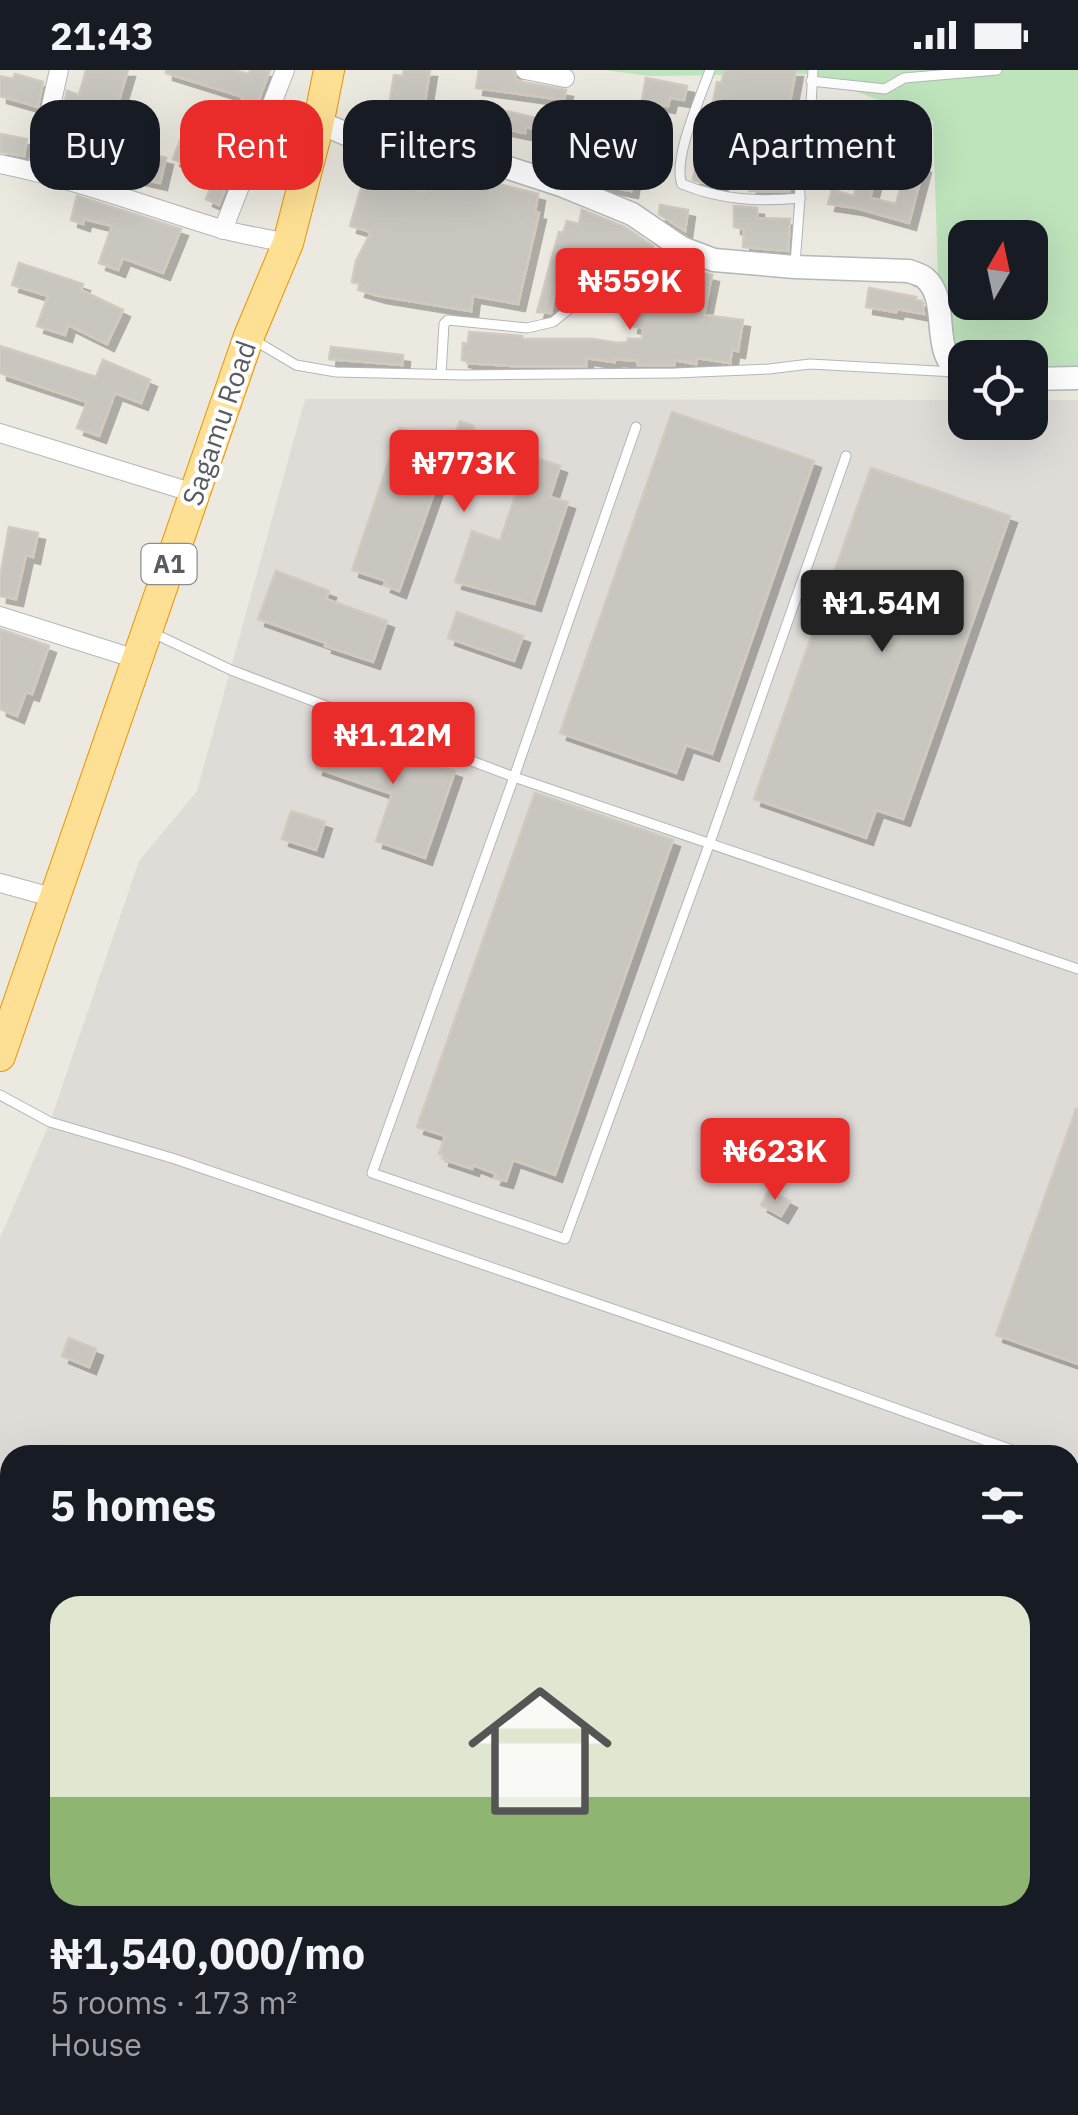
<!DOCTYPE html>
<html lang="en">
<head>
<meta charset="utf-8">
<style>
	body { margin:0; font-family:"IBM Plex Sans",sans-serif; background:#242831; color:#f1f3f6; height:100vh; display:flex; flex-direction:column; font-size:38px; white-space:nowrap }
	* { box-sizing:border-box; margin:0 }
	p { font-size:32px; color:#9ea1a6 }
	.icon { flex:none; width:55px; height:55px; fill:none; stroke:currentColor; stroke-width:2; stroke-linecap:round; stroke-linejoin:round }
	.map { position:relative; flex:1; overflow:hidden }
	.panel { position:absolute; left:0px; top:1375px; width:1080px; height:670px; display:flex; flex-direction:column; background:#171b24; border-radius:30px 30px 0 0; box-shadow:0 10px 40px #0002 }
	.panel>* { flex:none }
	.top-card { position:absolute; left:30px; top:30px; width:1020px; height:90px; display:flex; gap:20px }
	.needle { width:65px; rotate:9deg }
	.controls { position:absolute; left:948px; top:150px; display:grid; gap:20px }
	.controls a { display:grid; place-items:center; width:100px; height:100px; border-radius:20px; background:#171b24; box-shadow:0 10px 40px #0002; font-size:50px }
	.price { position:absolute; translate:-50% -85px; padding:0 22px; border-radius:10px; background:#e92c29; color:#fff; font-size:32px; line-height:65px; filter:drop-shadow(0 2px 5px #0008) }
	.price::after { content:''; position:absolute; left:50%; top:60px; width:30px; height:22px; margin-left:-15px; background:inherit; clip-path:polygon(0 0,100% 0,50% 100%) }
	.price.active { background:#222; color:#fff }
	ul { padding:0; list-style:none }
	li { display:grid; align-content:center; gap:20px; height:530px; padding:0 50px }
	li+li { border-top:2px solid #363941 }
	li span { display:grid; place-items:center; height:310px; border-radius:30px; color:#555 }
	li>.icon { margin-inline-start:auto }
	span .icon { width:180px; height:180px; fill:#fffc; stroke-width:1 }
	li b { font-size:42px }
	h2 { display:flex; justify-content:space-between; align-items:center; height:120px; padding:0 50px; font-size:42px }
	.chip { padding:0 35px; border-radius:30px; background:#171b24; box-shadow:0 10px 40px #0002; font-size:35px; line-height:90px }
	.chip.active { background:#e92c29; color:#fff }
	.status { display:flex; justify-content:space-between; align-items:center; height:70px; padding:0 50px; background:#171b24; direction:ltr }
	.status svg { height:28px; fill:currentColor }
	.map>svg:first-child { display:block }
</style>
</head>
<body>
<div class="status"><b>21:43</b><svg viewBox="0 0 49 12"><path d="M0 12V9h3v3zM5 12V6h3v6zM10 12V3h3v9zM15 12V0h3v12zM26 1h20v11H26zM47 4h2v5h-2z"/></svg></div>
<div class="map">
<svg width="1078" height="2045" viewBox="0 0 1078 2045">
	<defs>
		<filter id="shadow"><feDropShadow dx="7" dy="7" stdDeviation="0" flood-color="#0004"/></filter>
	</defs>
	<rect width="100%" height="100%" fill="#ece9e0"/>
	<polygon fill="#dfdcd8" points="305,329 965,330 965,352 1030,352 1030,330 1078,330 1078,2045 780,2045 766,2035 1070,2035 1070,1385 10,1385 10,1652 0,1648 0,1168 50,1052 139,791 197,721"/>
	<path fill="#bee4bc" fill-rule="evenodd" d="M604 0H1078V301H1030V288H965V300H941L933 51 811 4 649 6ZM965 168H1030V232H965Z"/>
	<g fill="#c9c5bf" stroke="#d1cabe" stroke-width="2.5" fill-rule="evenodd" filter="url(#shadow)">
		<polygon points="86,0 128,0 117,37 130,40 125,64 127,64 125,78 166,88 160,113 124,105 127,93 92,87 98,51 83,47 84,43 64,37 67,21 79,25"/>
		<polygon points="166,0 234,0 248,4 251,0 270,0 219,135 206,129 215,107 173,89 182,66 223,83 243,27 166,3"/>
		<polygon points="404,0 430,0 424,38 421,37 417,52 387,48 394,5 403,6"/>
		<polygon points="479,0 513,0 516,9 522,12 566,20 564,30 476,18"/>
		<polygon points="725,0 796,0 789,37 795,38 792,55 800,57 791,98 789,121 749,121 752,98 724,94 720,117 693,110 699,78 710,79 711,72 751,78 757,52 728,49 729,36 713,32 717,12 721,13"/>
		<polygon points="15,4 43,12 38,37 0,26 0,6 13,9"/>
		<polygon points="646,8 687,16 684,30 670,28 668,36 642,31"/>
		<polygon points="447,31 472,33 574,57 571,69 526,57 525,63 505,59 506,56 472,48 471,51 457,49 457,47 445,45"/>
		<polygon points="629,44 645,47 631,121 602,115 576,105 587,64 624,78"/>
		<polygon points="0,64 27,69 24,86 0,82"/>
		<path d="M866 81 924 96 909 153 856 138 828 134 832 120 854 126ZM877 101 903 108 896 134 870 128Z"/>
		<polygon points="438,97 458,100 457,109 499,114 538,124 535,142 539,143 518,234 473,226 471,241 379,226 358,220 360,214 352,212 356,191 371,162 350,156 365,105 425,122 428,103 437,104"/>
		<polygon points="77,126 181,159 163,203 123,188 118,200 99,193 112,156 84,149 83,154 71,150"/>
		<polygon points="660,135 688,140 685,161 659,144"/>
		<polygon points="734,136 757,138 757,148 790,149 788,181 743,177 744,159 734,157"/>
		<polygon points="582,140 625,157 653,176 652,182 639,187 615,183 614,189 595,185 588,210 579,220 556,215 551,243 537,242 559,162 563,163 567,151 579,154"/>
		<polygon points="19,193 83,214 81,220 123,240 107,274 68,255 65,265 37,256 48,226 12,215"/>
		<polygon points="673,199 688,202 689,200 712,205 704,245 743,250 738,281 732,280 730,293 697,288 696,294 674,290 674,295 638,295 638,291 614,289 614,292 586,288 586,296 512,296 467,293 467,291 462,290 463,273 468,274 469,262 522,266 522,269 593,269 618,273 628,272 628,269 642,269 643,258 631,256 639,215 650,217 653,201 673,205"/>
		<polygon points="869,218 916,227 915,230 922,231 924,244 897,239 896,242 866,237"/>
		<polygon points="0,276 96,307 103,290 150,310 141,333 115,323 99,366 77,358 87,332 0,303"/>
		<polygon points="331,277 403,285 402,295 329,289"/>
		<polygon points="672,342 814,391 712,684 686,675 676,703 560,663"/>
		<polygon points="460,351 474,356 471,365 560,396 550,427 568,432 534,534 455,512 472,461 500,471 521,409 462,387 454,410 440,406 399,521 384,515 386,511 352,500 400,358 451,375"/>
		<polygon points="871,398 1010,446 903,749 876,740 866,768 754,729"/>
		<polygon points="9,457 38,463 33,487 26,485 16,529 0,526 0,508"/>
		<polygon points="276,501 329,521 326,529 387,551 373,592 325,576 326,573 258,549"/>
		<polygon points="457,542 523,566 514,591 448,568"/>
		<polygon points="0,559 49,576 32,624 26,622 17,646 0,639"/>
		<polygon points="329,658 455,701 425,788 376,771 392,724 316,698"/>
		<polygon points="535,723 673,770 555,1105 513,1090 506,1111 494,1108 496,1104 473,1095 472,1099 442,1089 443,1085 439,1084 445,1066 417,1057"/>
		<polygon points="291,741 325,752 316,780 282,769"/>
		<polygon points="1076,1039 1078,1039 1078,1294 996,1265"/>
		<polygon points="769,1120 790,1131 781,1146 761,1135"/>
		<polygon points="69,1268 96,1279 89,1297 62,1286"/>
	</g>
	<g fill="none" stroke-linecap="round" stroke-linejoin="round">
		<defs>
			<g id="service">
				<path d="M710 0C701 26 672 90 682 114 721 130 759 132 800 128"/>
				<polyline points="811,11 885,19 904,8 997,0"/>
				<polyline points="795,194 800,128 799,100 810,51 813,0"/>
				<polyline points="254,270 296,295 336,302 464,305 675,303 769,299 810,294 955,302"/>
				<polyline points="441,304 444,254 448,250 527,258 553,252 584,227 596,213 609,202 641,195 679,179"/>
				<polyline points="636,357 514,707 372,1103 565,1169 709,775 846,386"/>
				<polyline points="151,562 231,600 514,707 1078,899"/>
				<polyline points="0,1025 50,1052 175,1089 712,1273 1026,1385"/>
				<polyline points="1070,1401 1078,1403"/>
			</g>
			<g id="minor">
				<polyline points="525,0 565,8"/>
				<path d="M0 94C75 109 146 136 218 158 241 165 265 168 288 173"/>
				<polyline points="36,102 59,0"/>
				<polyline points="223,160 285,0"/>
				<polyline points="0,363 194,423"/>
				<polyline points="0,546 136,589"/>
				<polyline points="0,813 55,828"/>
				<polyline points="0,1661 10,1666"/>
				<polyline points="0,1913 10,1861"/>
				<polyline points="177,2045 179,2035"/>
				<polyline points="379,2045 380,2035"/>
				<polyline points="571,2045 573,2035"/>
			</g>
			<g id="tertiary">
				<path d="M318 52 351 66 481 89 561 115 632 144 682 178 714 190 795 197 909 201C912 202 923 206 925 208 953 232 926 286 965 305"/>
				<polyline points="1030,309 1078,308"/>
			</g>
			<polyline id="trunk" points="0,986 249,266 288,173 316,65 329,0"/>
		</defs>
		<use href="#service" stroke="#b3b7bb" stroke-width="11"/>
		<use href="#minor" stroke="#b3b7bb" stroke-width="20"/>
		<use href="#tertiary" stroke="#b3b7bb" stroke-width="25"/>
		<use href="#trunk" stroke="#ec9300" stroke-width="32"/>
		<use href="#service" stroke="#fff" stroke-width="9"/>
		<use href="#minor" stroke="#fff" stroke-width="18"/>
		<use href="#tertiary" stroke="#fff" stroke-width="22"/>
		<use href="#trunk" stroke="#fee094" stroke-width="30"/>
	</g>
	<g text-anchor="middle" stroke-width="8" stroke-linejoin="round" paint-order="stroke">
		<rect fill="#fff" stroke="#8b8e90" stroke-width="2.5" x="141.5" y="474" width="55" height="40" rx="8"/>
		<g font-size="25" font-weight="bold" fill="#595d61">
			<text x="169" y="503">A1</text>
		</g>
		<g font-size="28" fill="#595d61" stroke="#fff">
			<text transform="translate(219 353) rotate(-71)" y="10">Sagamu Road</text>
		</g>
	</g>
</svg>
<div class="controls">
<a><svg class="needle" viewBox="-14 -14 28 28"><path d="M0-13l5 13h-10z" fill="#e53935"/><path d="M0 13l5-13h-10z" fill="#9ea1a6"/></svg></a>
<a><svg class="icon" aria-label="locate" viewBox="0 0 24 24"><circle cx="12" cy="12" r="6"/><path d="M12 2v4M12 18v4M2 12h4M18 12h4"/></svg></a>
</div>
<b class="price" style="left:630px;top:263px">₦559K</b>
<b class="price" style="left:464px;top:445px">₦773K</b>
<b class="price active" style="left:882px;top:585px">₦1.54M</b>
<b class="price" style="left:393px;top:717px">₦1.12M</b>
<b class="price" style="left:775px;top:1133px">₦623K</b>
<div class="top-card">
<a class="chip">Buy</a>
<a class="chip active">Rent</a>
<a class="chip">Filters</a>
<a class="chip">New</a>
<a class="chip">Apartment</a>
</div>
<section class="panel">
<h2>5 homes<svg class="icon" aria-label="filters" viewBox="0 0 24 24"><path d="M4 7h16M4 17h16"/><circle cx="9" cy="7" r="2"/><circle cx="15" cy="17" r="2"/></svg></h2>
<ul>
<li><span style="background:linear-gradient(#dfe7d0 65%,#8fb573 0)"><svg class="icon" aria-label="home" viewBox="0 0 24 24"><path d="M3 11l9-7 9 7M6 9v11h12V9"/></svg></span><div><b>₦1,540,000/mo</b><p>5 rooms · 173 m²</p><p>House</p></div></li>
</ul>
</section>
</div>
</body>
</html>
